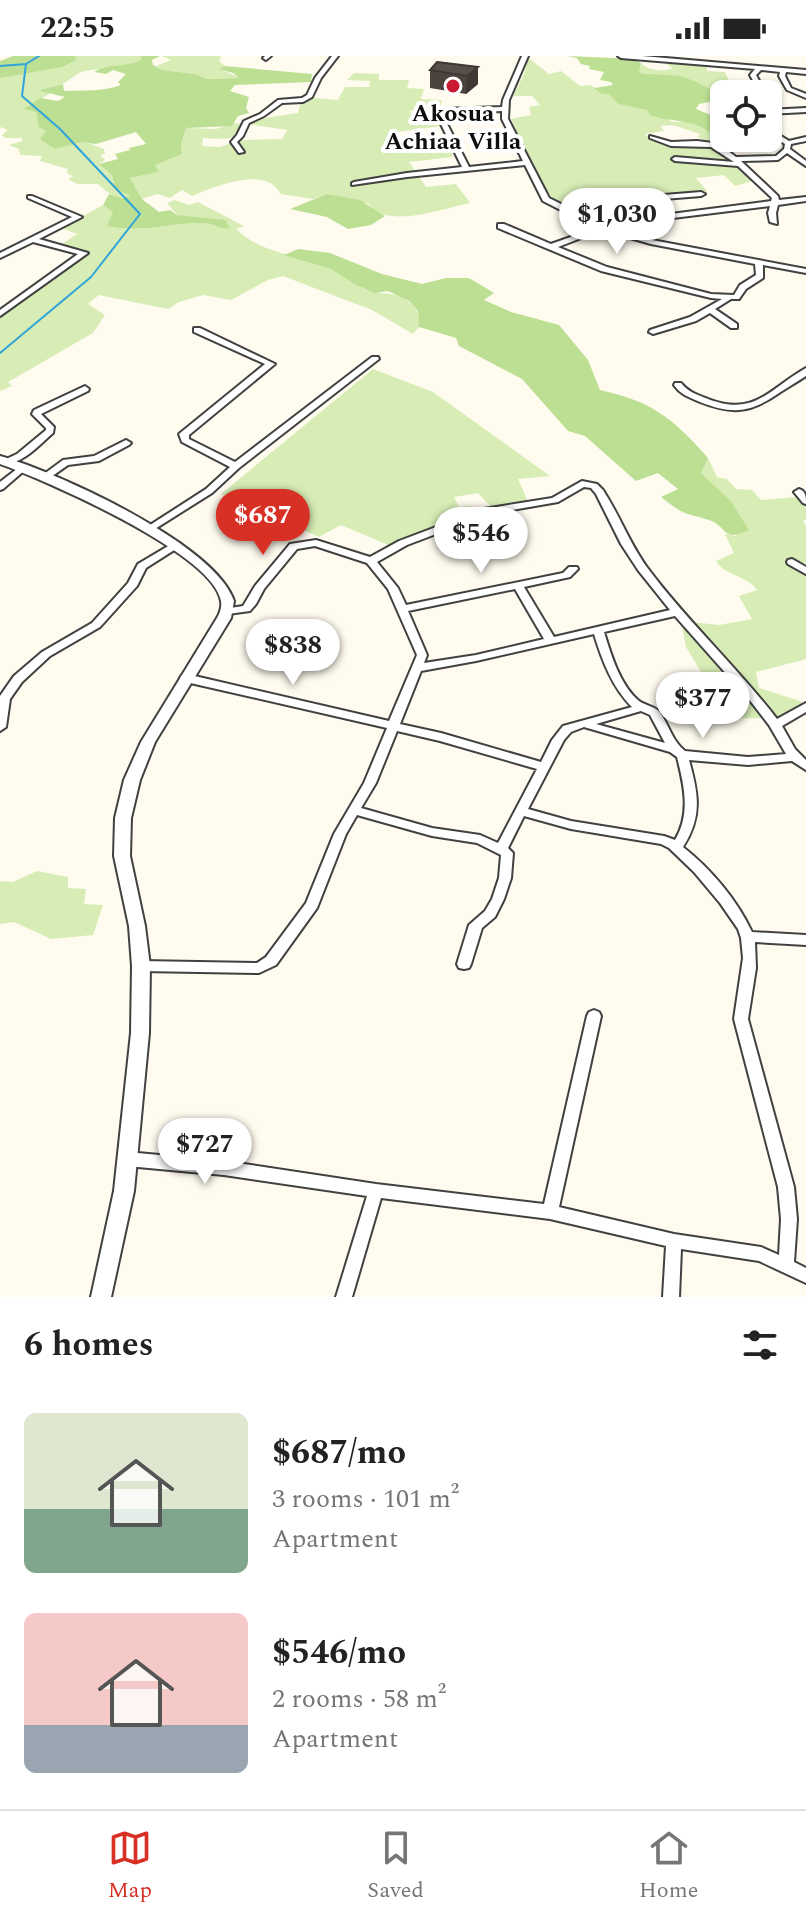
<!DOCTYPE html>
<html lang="en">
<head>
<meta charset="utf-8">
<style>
	body { margin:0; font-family:Spectral,serif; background:#f6f6f6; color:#222; height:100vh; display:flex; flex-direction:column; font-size:30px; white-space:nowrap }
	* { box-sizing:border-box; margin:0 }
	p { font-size:26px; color:#767676 }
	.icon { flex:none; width:44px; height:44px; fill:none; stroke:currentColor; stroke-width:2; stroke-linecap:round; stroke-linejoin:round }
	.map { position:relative; height:1241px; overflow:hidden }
	.side { display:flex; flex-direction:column; background:#fff; flex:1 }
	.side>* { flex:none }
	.tools { position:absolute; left:710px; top:24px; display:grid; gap:16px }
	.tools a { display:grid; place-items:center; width:72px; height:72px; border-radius:12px; background:#fff; box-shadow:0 2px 6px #0004; font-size:40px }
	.price { position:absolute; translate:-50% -68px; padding:0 18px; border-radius:28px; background:#fff; color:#222; font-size:26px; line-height:52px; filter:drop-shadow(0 2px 4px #0008) }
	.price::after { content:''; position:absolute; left:50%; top:48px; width:24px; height:18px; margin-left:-12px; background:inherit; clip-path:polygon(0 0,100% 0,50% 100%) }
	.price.current { background:#d93025; color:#fff }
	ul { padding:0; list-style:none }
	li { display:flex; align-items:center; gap:24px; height:200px; padding:0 24px }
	li span { display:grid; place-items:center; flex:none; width:224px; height:160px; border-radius:12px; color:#555 }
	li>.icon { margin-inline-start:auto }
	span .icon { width:96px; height:96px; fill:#fffc; stroke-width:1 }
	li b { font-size:34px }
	h2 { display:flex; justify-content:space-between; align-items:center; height:96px; padding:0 24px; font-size:34px }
	.status { display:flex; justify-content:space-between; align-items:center; height:56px; padding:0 40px; background:#fff; direction:ltr }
	.status svg { height:22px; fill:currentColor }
	.tab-bar { display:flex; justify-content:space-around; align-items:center; height:112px; border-top:2px solid #e0e0e0; background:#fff; font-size:22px; color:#767676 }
	.tab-bar a { display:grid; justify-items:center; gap:4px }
	.tab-bar .current { color:#d93025 }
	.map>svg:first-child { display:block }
</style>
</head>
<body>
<div class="status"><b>22:55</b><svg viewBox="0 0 49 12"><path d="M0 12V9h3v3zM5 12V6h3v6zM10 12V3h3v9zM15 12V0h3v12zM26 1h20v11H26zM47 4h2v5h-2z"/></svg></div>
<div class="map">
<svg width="806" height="1241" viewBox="0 0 806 1241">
	<rect width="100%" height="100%" fill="#fffbef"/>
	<g fill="#d7edb5">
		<path d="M75 0H140L141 4C124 12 102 12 85 15 77 16 70 25 62 28 57 30 49 31 43 33L42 35 52 36 25 53 36 56 46 75 47 86 55 93 83 85 104 93 105 98 100 99 105 104 99 108 112 119 115 133 126 135 131 141C117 143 108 138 98 128H77L68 123 73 120 67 117 68 113 40 105 42 100 20 99 19 93 9 89 22 85V82H5L2 79 8 74 0 71V22L75 4Z"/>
		<polygon points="162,0 221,0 219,5 225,10 220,13 240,22 207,23 195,18 162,14 156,10 171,4"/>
		<path d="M526 0 549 18 561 15 580 30 591 29 602 38H609L618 48 648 54 673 66H690L704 71 716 83 715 88 697 81 700 78 673 69 660 70 664 75 645 78C674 101 689 81 713 91 729 97 741 113 752 125L735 130 724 119 696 122 707 135 643 140 647 152 612 157 624 172 609 173 552 142 539 123 511 63 531 59 529 51 540 49 532 40H513L525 16Z"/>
		<path d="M669 5 707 9V15L725 16 734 36 709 35 665 19 639 17 641 7C648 15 665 16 673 12L666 8Z"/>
		<path d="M354 17 379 18V24H409L407 32 424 33 421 43 442 44 439 54 410 55 415 65 439 64 441 70 397 76 403 89 447 86 453 101 409 106 426 131 456 128 470 147C444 152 387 174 369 148L327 138 313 143 281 138C265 109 217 130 192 140L182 134 170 142 157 138 142 143 130 122 159 116 154 109 182 98 181 88 186 72 216 73 234 67 243 68C237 88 221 82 203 82L202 90 220 91 241 84 282 83 287 74 248 68 253 64 298 57 300 49 314 42 338 44 345 31H369L370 25 347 24Z"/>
		<path d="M175 144 189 149 198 146 244 170 236 173C264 200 299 197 333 214 346 221 356 231 371 235 386 240 397 234 411 248 419 254 419 261 419 271L413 278 372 254 283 220 268 224 231 244 203 239 179 246 168 253 99 239 88 248 105 259 93 277 8 326 12 330 0 335V261L89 197 59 190 77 178 61 172 103 149 114 156 107 170C141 178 171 166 205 167 214 168 220 173 230 172L177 159 167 147Z"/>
		<polygon points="373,313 433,336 550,420 518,423 528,446 495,455 478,437 454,441 459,451 472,450 478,458 393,491 341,469 319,481 221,438"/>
		<path d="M708 402 717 421 727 423 736 433 752 434 761 444 797 441 806 448V464L803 465 806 470V506L794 510 806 519V603L756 616 759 632 800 645 803 650C778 665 756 663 727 661L719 631 701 616 686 591 681 565 719 569 752 563 739 540 757 534C747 519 725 520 716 505L734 497 725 478 736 480 730 444 701 417Z"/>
		<polygon points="37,815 68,821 68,832 86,833 84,848 103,849 93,879 51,883 14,866 0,868 0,825 13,826"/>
	</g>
	<g fill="#bcdf93">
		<polygon points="13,0 75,0 76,4 62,11 0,22 0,5"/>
		<path d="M140 0H160L152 4 153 9 162 14 195 18 207 23 239 22 233 17 219 13 225 10 312 18 311 26 235 29 230 35 249 41 246 52 249 57 238 60 232 70 186 72 181 88 182 98 155 109 159 116 130 122 142 143 159 156 170 154 177 159 225 164 230 172C221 174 214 168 205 167 171 166 141 178 107 170L113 156 103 149 109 138 122 142 131 140 115 133 112 119 99 108 118 103 115 98 130 94 129 92 146 88 136 76 96 88 82 86 55 93 40 83 46 75 39 71 36 56 24 53 40 42 58 45 65 41 40 35 43 33 63 28 64 35C84 34 102 36 121 29L118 26 126 18 113 14 106 18 94 16C108 7 125 12 141 4Z"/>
		<path d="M568 0 633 3 641 7 639 17C653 19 666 18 679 20 698 24 708 36 728 37L724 38V43L699 48 696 53 718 62 710 65 724 75V82L731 83V90L727 94 715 88 716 83C699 61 674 68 650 59L647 54 618 48 609 38H602L594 32 613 29 611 26 600 24 604 16 589 13 590 10 581 8 577 2Z"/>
		<polygon points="327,138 360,144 385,160 371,169 348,173 327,161 290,153"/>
		<path d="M298 193 330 197 382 218 422 228 446 222H469L494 237 484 244 511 256 559 269 588 304 600 334C651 345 673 362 708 402L701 417 730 444 749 474C721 487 728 470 709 464 683 456 685 460 661 441L678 433 658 417 636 425 585 380 568 375 522 323 459 290 456 282 419 271 418 255 409 245 388 235 375 237 356 229 331 213 284 199Z"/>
	</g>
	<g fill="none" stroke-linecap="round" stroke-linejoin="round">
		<g stroke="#30a4d8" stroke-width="2">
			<polyline points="0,10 26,8 39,0"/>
			<polyline points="0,297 91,221 140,158 60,73 22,40 26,8"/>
		</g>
		<defs>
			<g id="minor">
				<polygon points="265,0 271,0 266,4 263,2"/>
				<polygon points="332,0 338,0 321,22 312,41 303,46 282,47 264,60 249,67 243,80 237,86 244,96 239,97 231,86 237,79 244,65 260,58 278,44 302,42 307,39 315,22"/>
				<path d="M522 0H528L509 44 508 63 549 142 605 170 618 174 644 168 663 159 771 145 772 142 738 110 675 105 672 103 675 101 734 106 711 91 671 90 650 82V80L671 86 697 85 713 87 723 91 736 101 776 100 784 93 785 88 768 77V72L789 85 806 81V85L791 88 790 93 806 105V110L787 97 778 104 741 105 778 140 779 144 806 141V145L778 149 776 157 777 168 770 166 768 157 770 150 665 163 649 172 626 177 652 184 806 213V217L763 209V222L746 233 739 243H731L715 253 737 268V272H731L710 257 696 265 653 278 649 276 650 274 690 261 722 243 711 242 601 215 498 172V168H504L551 188 596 172 543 145 525 109 407 121 352 129V127L354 126 407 117 462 111 436 58 442 53 502 51 503 44ZM502 55V63L523 105 469 111 442 58ZM602 174 651 188 755 208 756 219 740 229 734 239 711 238 607 211 558 191Z"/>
				<polygon points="618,0 642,0 806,14 806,18 786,16 785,20 791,32 806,38 806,42 787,34 779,20 780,16 761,14 756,19 763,32 760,34 757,32 750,19 755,13 621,2"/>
				<polygon points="806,52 806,56 768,58 768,54"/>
				<polygon points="592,134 627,142 701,136 705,138 701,140 627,146 590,137 590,135"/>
				<polygon points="28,140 32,140 82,161 39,183 88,197 0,260 0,254 78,198 33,186 0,202 0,197 72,161 28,142"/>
				<polygon points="194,272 200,272 275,308 189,379 189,383 235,406 372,301 378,301 379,303 239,412 212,437 150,476 145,473 147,471 206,433 230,411 182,386 179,378 265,308 194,276"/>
				<path d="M806 312V320C797 326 788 331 779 337 750 357 733 359 700 346 689 341 681 339 674 329L675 327H681C688 336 698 339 708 343 755 361 769 333 806 312Z"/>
				<path d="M85 330 89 333 88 335 41 358 54 371 53 377C39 389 23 408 4 408V404L17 398 46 374V372L32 358 34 354Z"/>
				<polygon points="126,384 131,387 129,389 99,405 68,409 48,423 45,424 40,421 63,404 94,400"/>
				<polygon points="22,409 25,410 25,414 3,433 0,434 0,426"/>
				<path d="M582 425 597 428 603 434C620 460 630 489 649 514 688 566 737 611 777 663L806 647V656L782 670 795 693 806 704V714L792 705 748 709 689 704C698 737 703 760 683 791 711 813 737 844 752 876L806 879V889L755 886 756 912 748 963 794 1131 797 1163 794 1206 806 1212V1227L759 1205 681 1193 679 1241H663L666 1190 550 1163 381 1142 352 1241H336L367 1140 224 1119 127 1110 122 1108 120 1103 122 1098 127 1096 224 1105 376 1128 544 1148 587 960 589 956 594 954 599 956 601 960 559 1151 674 1178 761 1191 779 1199 781 1163 778 1131 734 963 743 902 741 882 738 873 720 847 694 816 669 792 661 788 571 773 524 760 508 792 513 797 511 822 504 843 495 861 482 872 471 908 469 912 464 913 459 912 457 908 469 869 485 855 492 843 499 822 501 799 477 787 432 780 357 759 346 778 317 852 276 909 259 917 141 915 136 914 134 910 136 906 141 905 257 907 266 901 306 847 334 778 364 727 387 672 186 626 182 625 180 622 182 619 186 618 389 665 417 599 388 533 367 507 315 490 297 493 264 533 256 548 250 555 228 558 223 555 224 553 243 550 255 530 290 488 316 484 370 501 399 485 484 453 552 442ZM584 431 591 432 596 438 621 488 638 514 670 554 554 581 524 531 570 521 578 513 577 511H569L563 517 406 549 398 532 377 506 407 489 489 458 558 446ZM515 533 544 583 476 599 424 607 427 599 408 555ZM675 560 752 647 769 669 786 698 748 701 685 695C673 686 669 670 661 658 656 650 646 650 639 645 620 629 611 599 604 576ZM594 578C602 604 612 631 632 651L563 670 552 684 541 706 441 677 400 668 421 615 476 605ZM641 655 650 659 665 687 596 668ZM584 671 670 696 677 701C684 729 691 758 675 784L664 780 571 765 528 753 564 684 571 676ZM397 675 440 685 537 713 498 787 480 779 432 772 361 752 376 727Z"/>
				<path d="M799 433C806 435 806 441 806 448L803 447 794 436Z"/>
				<polygon points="175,486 179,487 180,489 179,491 146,512 137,530 100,571 50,600 22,626 10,643 6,671 0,675 0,640 14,620 42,596 92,567 128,527 138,508"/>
				<polygon points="792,503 806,511 806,518 788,508 787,506 788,504"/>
			</g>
			<path id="tertiary" d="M0 400C57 416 215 488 234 545L231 562 155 686 140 724 131 762 130 800 145 870 150 910 149 977 134 1135 111 1241H91L114 1135 131 977 132 910 129 870 114 800 115 762 124 724 141 686 217 562C220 557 222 551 221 545 213 497 45 424 0 408Z"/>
		</defs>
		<use href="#minor" stroke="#414141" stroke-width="4"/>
		<use href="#tertiary" stroke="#414141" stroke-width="4"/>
		<use href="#minor" fill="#fff" fill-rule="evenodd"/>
		<use href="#tertiary" fill="#fff" fill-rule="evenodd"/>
	</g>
	<polygon fill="#4c433f" points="478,11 478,28 466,38 430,32 430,14"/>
	<polygon fill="#3e3733" points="478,11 478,28 466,38 467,20"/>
	<polygon fill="#584e49" stroke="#3e3733" stroke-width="2" points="437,6 478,11 467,20 430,14"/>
	<circle fill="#ca1a32" stroke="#fff" stroke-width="3" cx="453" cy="30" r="8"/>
	<g text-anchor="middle" stroke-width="8" stroke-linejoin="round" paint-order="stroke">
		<g font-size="24" font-weight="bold" fill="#0e0e0e" stroke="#fff">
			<text x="453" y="65">Akosua<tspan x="453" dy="28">Achiaa Villa</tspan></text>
		</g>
	</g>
</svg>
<div class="tools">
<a><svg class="icon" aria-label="locate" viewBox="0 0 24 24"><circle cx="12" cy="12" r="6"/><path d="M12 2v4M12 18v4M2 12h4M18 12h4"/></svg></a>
</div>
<b class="price" style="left:617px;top:200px">$1,030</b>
<b class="price current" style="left:263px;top:501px">$687</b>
<b class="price" style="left:481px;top:519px">$546</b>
<b class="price" style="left:293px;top:631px">$838</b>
<b class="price" style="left:703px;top:684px">$377</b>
<b class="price" style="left:205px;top:1130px">$727</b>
</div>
<section class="side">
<h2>6 homes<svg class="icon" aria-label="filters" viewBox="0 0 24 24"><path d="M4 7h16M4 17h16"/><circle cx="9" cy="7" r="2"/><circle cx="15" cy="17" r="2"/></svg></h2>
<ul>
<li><span style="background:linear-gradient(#dfe7d0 60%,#7fa58c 0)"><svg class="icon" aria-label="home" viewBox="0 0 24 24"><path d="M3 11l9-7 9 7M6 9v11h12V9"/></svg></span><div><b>$687/mo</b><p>3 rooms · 101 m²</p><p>Apartment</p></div></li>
<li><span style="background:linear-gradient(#f6c9c9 70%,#9aa5b1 0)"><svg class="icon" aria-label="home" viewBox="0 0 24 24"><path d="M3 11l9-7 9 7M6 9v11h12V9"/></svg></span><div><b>$546/mo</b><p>2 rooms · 58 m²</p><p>Apartment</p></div></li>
</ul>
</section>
<nav class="tab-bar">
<a class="current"><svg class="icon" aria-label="map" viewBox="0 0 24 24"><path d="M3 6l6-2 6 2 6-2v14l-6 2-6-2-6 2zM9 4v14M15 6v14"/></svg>Map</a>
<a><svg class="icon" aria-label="saved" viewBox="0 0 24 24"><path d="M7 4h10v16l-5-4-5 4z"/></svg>Saved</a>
<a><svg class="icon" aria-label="home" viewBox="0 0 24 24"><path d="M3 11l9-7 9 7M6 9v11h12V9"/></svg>Home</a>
</nav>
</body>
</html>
